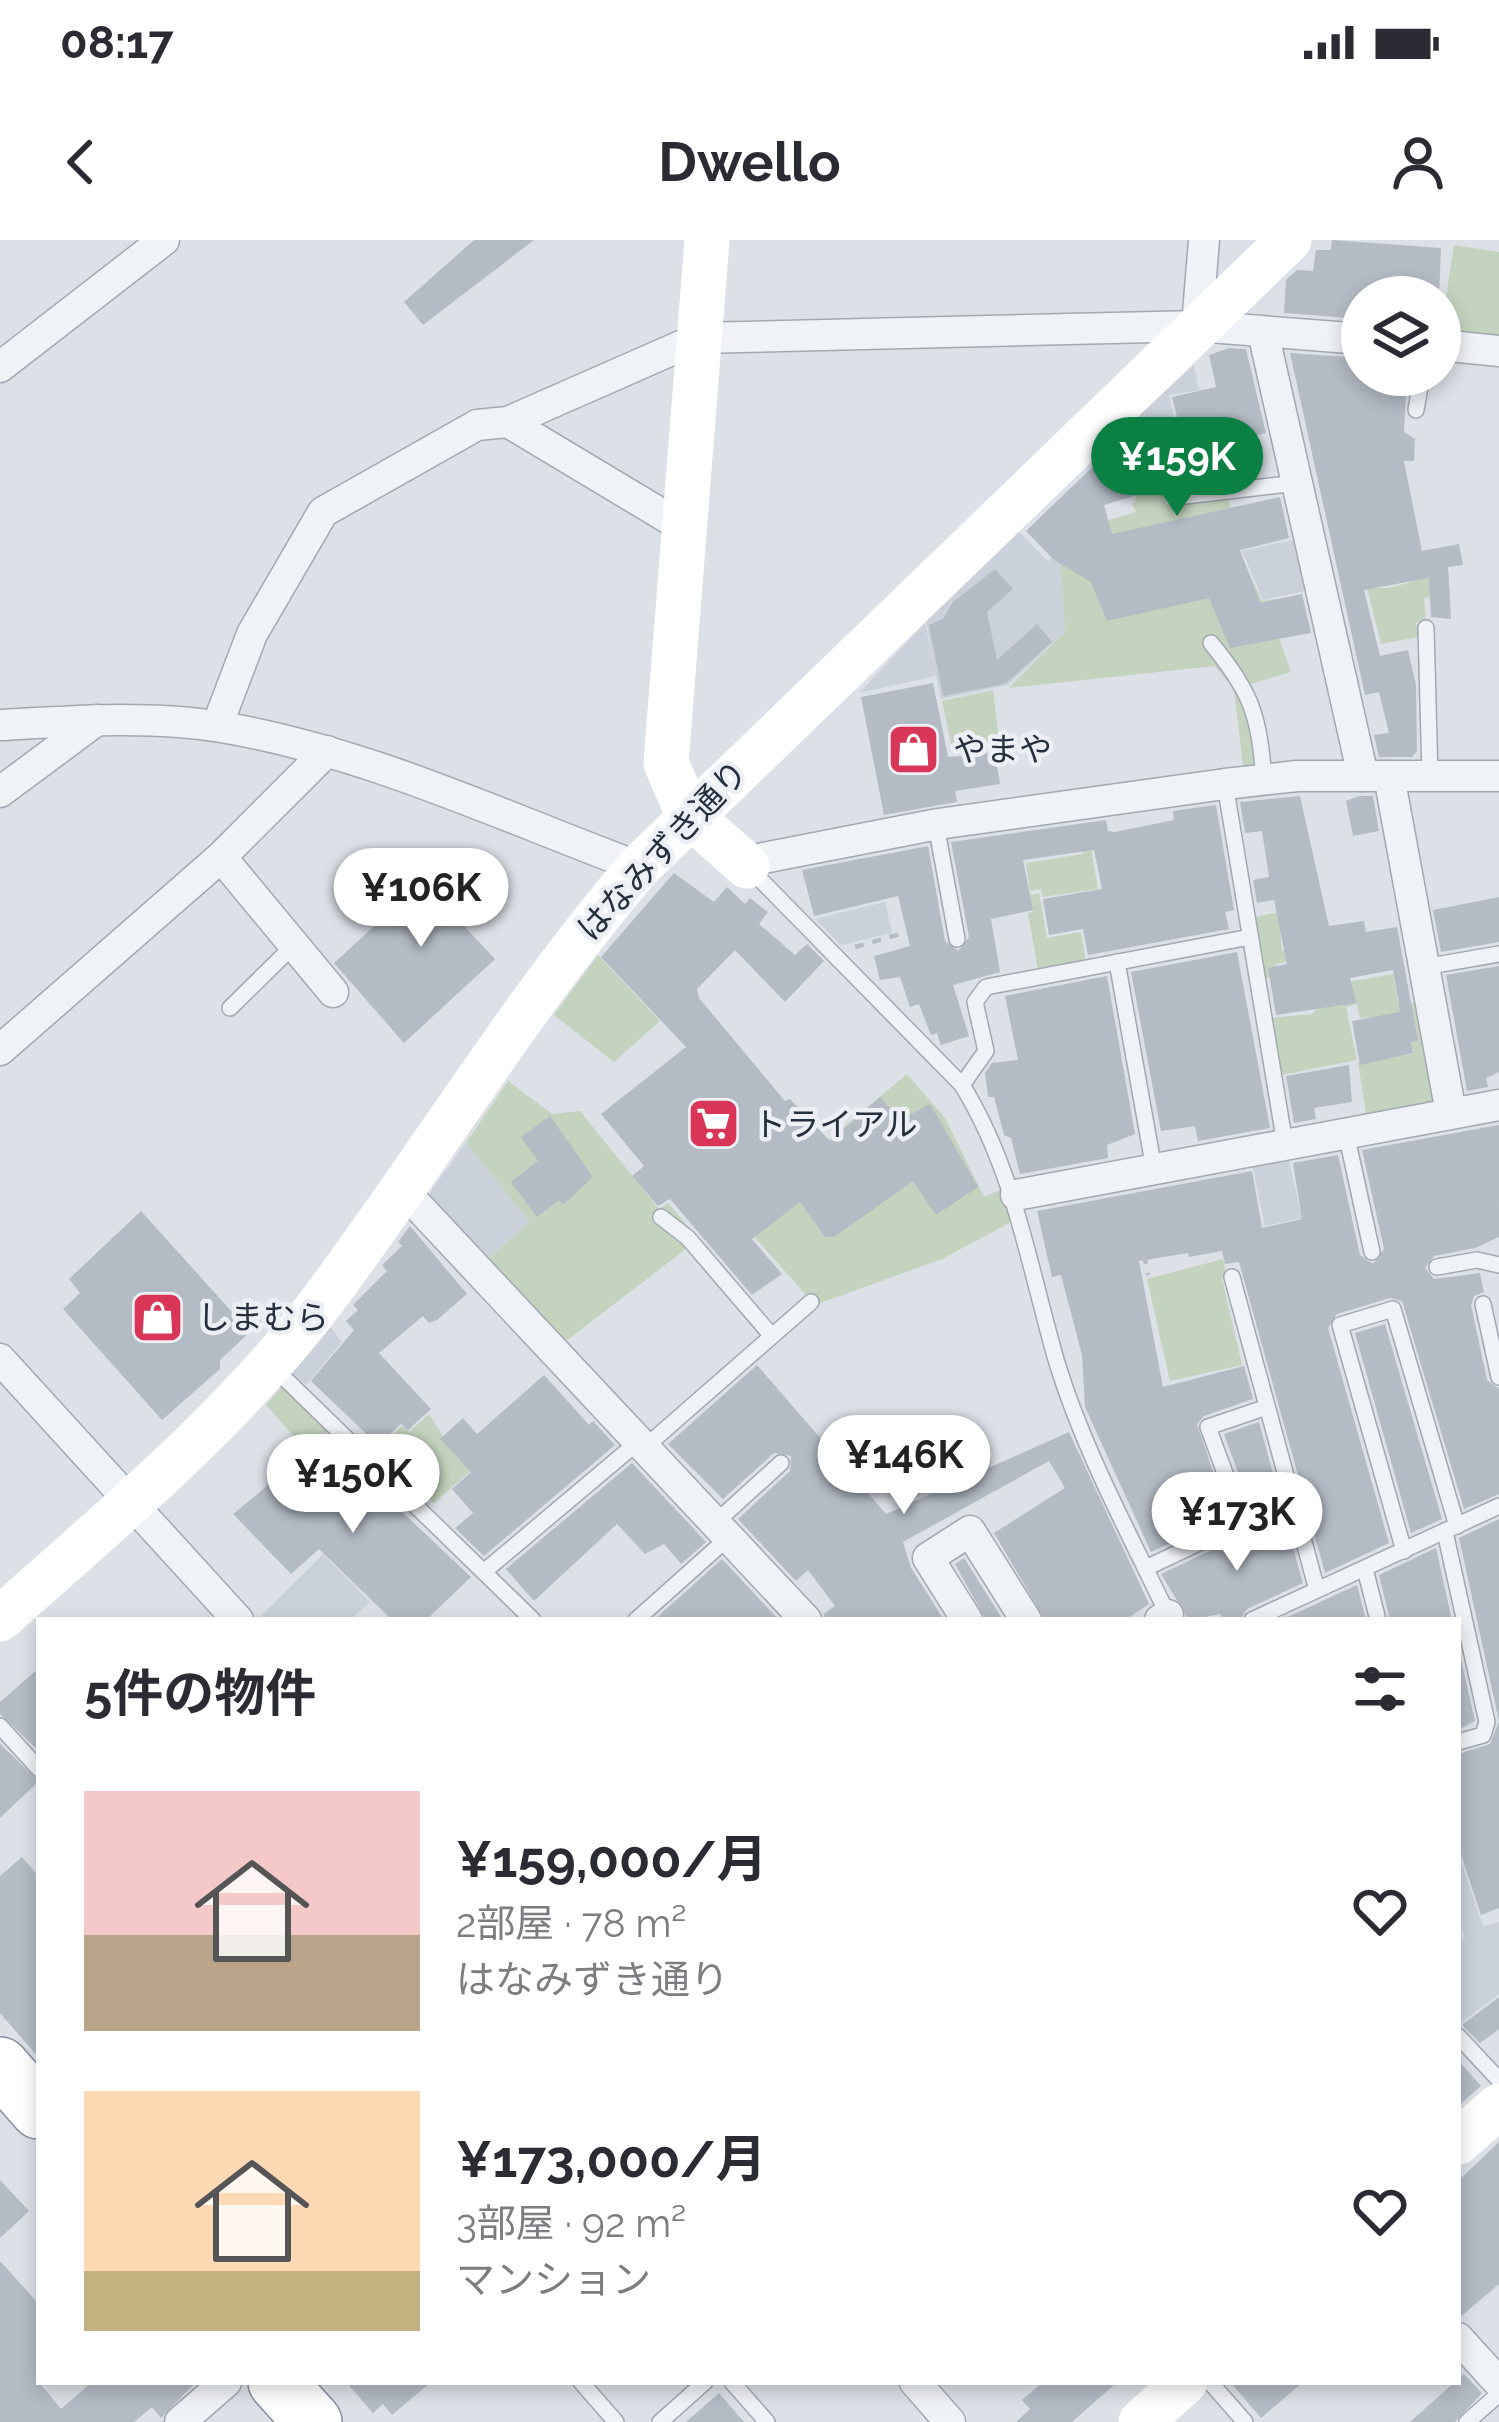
<!DOCTYPE html>
<html lang="ja">
<head>
<meta charset="utf-8">
<style>
	body { margin:0; font-family:Raleway,"Noto Sans JP",sans-serif; background:#f2f2f3; color:#2b2b33; height:100vh; display:flex; flex-direction:column; font-size:45px; white-space:nowrap }
	* { box-sizing:border-box; margin:0 }
	p { font-size:39px; color:#7c7c81 }
	.icon { flex:none; width:66px; height:66px; fill:none; stroke:currentColor; stroke-width:2; stroke-linecap:round; stroke-linejoin:round }
	.map { position:relative; flex:1; overflow:hidden }
	.sheet { position:absolute; left:36px; top:1377px; width:1425px; height:768px; display:flex; flex-direction:column; background:#fff; border-radius:0px; box-shadow:0 6px 18px #0003 }
	.sheet>* { flex:none }
	.buttons { position:absolute; left:1341px; top:36px; display:grid; gap:24px }
	.buttons a { display:grid; place-items:center; width:120px; height:120px; border-radius:50%; background:#fff; box-shadow:0 6px 18px #0003; font-size:60px }
	.price { position:absolute; translate:-50% -102px; padding:0 27px; border-radius:42px; background:#fff; color:#222; font-size:39px; line-height:78px; filter:drop-shadow(0 3px 6px #0008) }
	.price::after { content:''; position:absolute; left:50%; top:72px; width:36px; height:27px; margin-left:-18px; background:inherit; clip-path:polygon(0 0,100% 0,50% 100%) }
	.price.active { background:#0b8043; color:#fff }
	ul { padding:0; list-style:none }
	li { display:flex; align-items:center; gap:36px; height:300px; padding:0 48px }
	li span { display:grid; place-items:center; flex:none; width:336px; height:240px; border-radius:0px; color:#555 }
	li>.icon { margin-inline-start:auto }
	span .icon { width:144px; height:144px; fill:#fffc; stroke-width:1 }
	li b { font-size:51px }
	h2 { display:flex; justify-content:space-between; align-items:center; height:144px; padding:0 48px; font-size:51px }
	.status { display:flex; justify-content:space-between; align-items:center; height:84px; padding:0 60px; background:#fff; direction:ltr }
	.status svg { height:33px; fill:currentColor }
	header { display:flex; justify-content:space-between; align-items:center; height:156px; padding:0 48px; background:#fff; font-size:54px; font-weight:700 }
	.map>svg:first-child { display:block }
</style>
</head>
<body>
<div class="status"><b>08:17</b><svg viewBox="0 0 49 12"><path d="M0 12V9h3v3zM5 12V6h3v6zM10 12V3h3v9zM15 12V0h3v12zM26 1h20v11H26zM47 4h2v5h-2z"/></svg></div>
<header><svg class="icon" aria-label="back" viewBox="0 0 24 24"><path d="M15 5l-7 7 7 7"/></svg>Dwello<svg class="icon" aria-label="person" viewBox="0 0 24 24"><circle cx="12" cy="8" r="4"/><path d="M4 21q1-7 8-7t8 7"/></svg></header>
<div class="map">
<svg width="1499" height="2182" viewBox="0 0 1499 2182">
	<rect width="100%" height="100%" fill="#dce1e8"/>
	<g fill="#cad1da">
		<polygon points="1194,125 1199,150 1169,155 1174,177 1141,185 1139,175"/>
		<polygon points="1018,291 1048,321 1060,311 1065,392 1008,445 941,459 936,436 859,453 925,383 934,425 926,381"/>
		<polygon points="1302,298 1315,349 1263,360 1242,311"/>
		<polygon points="885,662 892,693 841,705 815,679"/>
		<polygon points="466,903 530,982 484,1022 430,963 430,952"/>
		<polygon points="1287,912 1302,978 1265,986 1251,919"/>
		<polygon points="330,1087 342,1102 306,1145 292,1132"/>
		<polygon points="331,1190 361,1217 353,1225 361,1219 392,1245 383,1255 341,1222 327,1235 321,1228 328,1220 313,1205"/>
		<polygon points="323,1314 370,1362 350,1380 257,1380"/>
		<polygon points="1458,1612 1483,1686 1499,1682 1499,1754 1458,1785 1458,1702 1465,1698 1458,1676"/>
	</g>
	<g fill="#c3d3bd">
		<polygon points="1454,5 1499,12 1499,102 1440,95"/>
		<polygon points="1149,238 1153,252 1165,253 1166,264 1228,256 1241,316 1262,361 1276,359 1283,392 1278,395 1291,432 1251,444 1274,530 1244,533 1234,450 1215,426 1008,448 1065,392 1060,311 1088,286 1136,272 1132,264"/>
		<polygon points="1448,331 1450,355 1424,358 1426,380 1416,383 1419,397 1381,404 1367,348 1390,348"/>
		<polygon points="993,450 1000,507 953,513 942,461"/>
		<polygon points="1088,590 1098,649 1043,657 1041,649 1030,651 1026,623 1083,614 1080,591"/>
		<polygon points="1039,653 1047,698 1081,692 1086,721 1038,730 1028,673 1033,672 1030,655"/>
		<polygon points="1279,672 1282,711 1313,705 1297,720 1275,724 1277,736 1266,738 1255,677"/>
		<polygon points="598,715 660,781 614,822 554,775"/>
		<polygon points="1393,734 1398,765 1421,762 1439,859 1431,869 1367,880 1358,822 1413,814 1406,776 1372,782 1370,777 1360,778 1357,764 1346,767 1357,820 1282,835 1271,778 1312,774 1342,743"/>
		<polygon points="907,834 945,878 984,957 1002,949 1013,981 942,1019 815,1065 737,977"/>
		<polygon points="508,841 552,874 580,871 659,969 668,963 699,999 562,1104 484,1022 530,982 466,903"/>
		<polygon points="1223,1019 1227,1037 1222,1039 1242,1125 1170,1141 1147,1039"/>
		<polygon points="282,1146 330,1189 305,1209 266,1165"/>
		<polygon points="429,1174 455,1216 481,1222 434,1263 377,1209 402,1186 409,1192"/>
	</g>
	<g fill="#b3bbc5">
		<polygon points="474,0 534,0 423,85 404,62"/>
		<polygon points="1332,0 1441,8 1439,57 1362,57 1362,79 1284,73 1286,40 1297,30 1313,31 1316,10 1331,10"/>
		<polygon points="1229,108 1246,109 1266,193 1214,205 1220,230 1104,265 1112,294 1280,257 1289,298 1240,310 1260,363 1302,354 1311,393 1230,408 1209,358 1107,381 1091,342 1054,320 1026,291 1133,188 1177,177 1172,157 1216,147 1209,115"/>
		<polygon points="1290,113 1362,118 1362,135 1407,135 1404,192 1415,199 1414,221 1404,221 1422,311 1459,304 1463,325 1448,327 1451,379 1431,377 1429,338 1364,350 1380,416 1408,410 1416,445 1417,511 1412,517 1379,517 1374,495 1389,493 1379,452 1365,455"/>
		<polygon points="995,329 1013,349 987,372 997,420 1037,384 1052,402 1005,444 943,456 929,385 943,379 953,362"/>
		<polygon points="933,443 948,517 995,513 1000,544 955,551 957,562 884,575 861,457"/>
		<polygon points="1300,556 1329,686 1364,681 1366,692 1397,687 1418,801 1411,802 1413,813 1360,825 1352,781 1400,772 1393,730 1350,738 1356,763 1276,775 1268,728 1287,724 1274,660 1257,663 1253,640 1269,637 1262,591 1245,593 1240,562"/>
		<polygon points="1359,556 1373,556 1379,591 1353,596 1346,561"/>
		<polygon points="1216,565 1234,670 1225,672 1229,689 1088,715 1083,689 1049,695 1043,659 1102,649 1094,610 1023,620 1033,670 991,679 1000,732 953,745 969,796 941,805 937,793 931,795 919,764 910,767 900,737 880,740 874,716 910,706 898,656 814,676 802,630 928,606 945,701 958,711 969,697 951,602 1106,580 1108,591 1115,592 1174,580 1173,571"/>
		<polygon points="453,614 495,658 464,686 495,719 404,803 334,723"/>
		<polygon points="674,633 714,662 727,647 745,664 750,658 768,672 759,684 795,715 807,704 824,721 785,762 735,710 697,749 699,758 785,861 790,859 830,901 880,857 900,880 930,864 978,947 936,975 913,941 834,997 825,997 800,962 752,999 782,1034 752,1055 670,959 658,966 632,936 644,926 601,874 686,807 601,717"/>
		<polygon points="1499,657 1499,702 1441,712 1433,670"/>
		<polygon points="1237,712 1270,888 1198,901 1195,886 1161,891 1131,732"/>
		<polygon points="1499,726 1499,832 1486,838 1488,847 1467,851 1446,735"/>
		<polygon points="1107,736 1135,894 1107,905 1108,918 1020,934 1011,898 1004,895 994,857 988,857 985,833 992,823 1018,820 1005,756"/>
		<polygon points="1349,825 1352,862 1314,868 1316,879 1294,883 1286,836"/>
		<polygon points="550,876 593,937 563,965 559,960 537,977 511,942 538,921 521,897"/>
		<polygon points="1499,885 1499,997 1475,1008 1434,1016 1425,1028 1434,1039 1480,1033 1484,1052 1474,1056 1471,1065 1487,1140 1499,1149 1499,1254 1464,1269 1402,1061 1390,1058 1337,1074 1328,1088 1389,1303 1325,1333 1239,1022 1225,1024 1222,1011 1189,1017 1188,1013 1139,1021 1163,1147 1244,1126 1253,1159 1204,1176 1197,1184 1228,1276 1151,1312 1085,1167 1082,1115 1061,1035 1052,1037 1037,971 1252,931 1262,988 1302,979 1293,923 1338,915 1360,1015 1373,1024 1384,1009 1362,910"/>
		<polygon points="141,971 250,1092 220,1120 220,1129 162,1180 63,1069 80,1053 69,1039"/>
		<polygon points="410,986 467,1054 437,1080 429,1083 423,1076 379,1113 431,1169 408,1190 401,1184 378,1205 311,1141 354,1090 346,1081 358,1070 353,1065 387,1031 382,1025 402,1006 398,1002"/>
		<polygon points="1385,1084 1442,1279 1411,1293 1355,1093"/>
		<polygon points="757,1125 886,1274 1069,1192 1149,1364 1125,1380 1045,1380 994,1293 1065,1248 1049,1221 903,1302 911,1328 944,1380 825,1380 824,1374 835,1366 808,1330 796,1341 738,1279 790,1231 791,1216 774,1213 723,1259 668,1204"/>
		<polygon points="544,1135 589,1185 593,1181 615,1205 484,1316 455,1288 473,1273 452,1249 471,1232 440,1199 463,1178 477,1194"/>
		<polygon points="1259,1182 1278,1252 1250,1265 1224,1194"/>
		<polygon points="314,1207 335,1230 346,1219 471,1337 426,1380 392,1380 319,1309 291,1334 233,1274"/>
		<polygon points="632,1223 706,1302 681,1324 664,1304 645,1314 617,1284 534,1361 506,1329"/>
		<polygon points="1284,1276 1303,1343 1247,1369 1240,1380 1223,1380 1220,1374 1189,1380 1161,1334"/>
		<polygon points="1499,1279 1499,1668 1481,1675 1458,1606 1458,1514 1490,1504 1499,1481 1459,1298"/>
		<polygon points="1436,1308 1452,1380 1390,1380 1379,1335"/>
		<polygon points="964,1318 1003,1380 986,1380 955,1324"/>
		<polygon points="722,1319 779,1380 654,1380"/>
		<polygon points="1357,1345 1366,1380 1281,1380"/>
		<polygon points="1458,1406 1475,1481 1458,1490"/>
		<polygon points="39,1428 39,1511 0,1474 0,1462"/>
		<polygon points="0,1504 39,1541 0,1578"/>
		<polygon points="22,1617 39,1637 39,1818 0,1773 0,1636"/>
		<polygon points="1499,1757 1499,1789 1480,1803 1462,1785"/>
		<polygon points="1458,1820 1481,1846 1458,1866"/>
		<polygon points="1499,1902 1499,2044 1458,2079 1458,1941"/>
		<polygon points="0,1940 29,1971 0,1998"/>
		<polygon points="0,2021 39,2064 39,2142 61,2169 92,2142 195,2143 161,2178 152,2167 134,2182 0,2182"/>
		<polygon points="1464,2134 1482,2153 1455,2182 1410,2182"/>
		<polygon points="346,2142 431,2142 392,2175 383,2164 373,2173"/>
		<polygon points="1043,2142 1117,2142 1072,2182 1016,2182 1030,2169 1022,2160"/>
		<polygon points="1230,2142 1303,2142 1261,2178"/>
		<polygon points="719,2153 744,2182 686,2182"/>
	</g>
	<g fill="none" stroke-linecap="round" stroke-linejoin="round">
		<defs>
			<g id="lane">
				<polyline points="1416,170 1422,135"/>
				<polyline points="1176,257 1297,243"/>
				<polyline points="1426,388 1430,536"/>
				<path d="M1211 403C1252 453 1259 475 1264 540"/>
				<polyline points="1225,544 1285,904"/>
				<polyline points="936,585 957,699"/>
				<path d="M749 628 962 845C1015 931 1029 1027 1057 1123 1084 1211 1129 1293 1168 1375"/>
				<polyline points="1117,722 1154,929"/>
				<polyline points="1424,727 1499,714"/>
				<polyline points="230,768 294,705"/>
				<polyline points="962,845 986,811 975,762 986,747 1250,697"/>
				<polyline points="1346,893 1372,1012"/>
				<polyline points="661,977 688,998 771,1095"/>
				<polyline points="1437,1027 1477,1020 1499,1025"/>
				<polyline points="1232,1037 1317,1350"/>
				<polyline points="1483,1064 1499,1137"/>
				<polyline points="271,1125 533,1380"/>
				<polyline points="644,1208 811,1062"/>
				<polyline points="1243,1282 1208,1187 1264,1168"/>
				<polyline points="715,1283 781,1223"/>
				<polyline points="1445,1292 1487,1482 1483,1495 1458,1502"/>
				<polyline points="1404,1311 1340,1085 1393,1069 1457,1286"/>
				<polyline points="1146,1328 1289,1260"/>
				<polyline points="1365,1329 1378,1380"/>
				<polyline points="486,1330 638,1202"/>
				<polyline points="636,1380 729,1297"/>
				<polyline points="1252,1380 1499,1266"/>
				<polyline points="0,1486 39,1529"/>
				<polyline points="1458,1796 1499,1840"/>
				<polyline points="581,2142 616,2182"/>
				<polyline points="732,2142 767,2182"/>
				<polyline points="1210,2142 1245,2182"/>
				<polyline points="660,2182 705,2142"/>
				<polyline points="1467,2182 1499,2154"/>
			</g>
			<g id="street">
				<polyline points="1197,86 1204,0"/>
				<polyline points="1263,92 1363,536"/>
				<polyline points="1440,105 1499,111"/>
				<polyline points="0,127 164,0"/>
				<polyline points="508,182 683,287"/>
				<path d="M0 485C72 481 149 475 221 487 365 511 502 576 639 627"/>
				<polyline points="217,486 252,394 323,272 477,185 508,182 699,98 1197,86 1362,99"/>
				<polyline points="1389,536 1451,873"/>
				<polyline points="0,552 97,480"/>
				<polyline points="221,617 333,752"/>
				<polyline points="747,626 763,618 938,584 1225,544 1297,536 1499,536"/>
				<polyline points="0,810 221,617 327,511"/>
				<polyline points="402,949 806,1380"/>
				<polyline points="1016,955 1499,865"/>
				<polyline points="0,1119 238,1380"/>
				<polyline points="967,1380 928,1318 970,1291 1026,1380"/>
				<polyline points="1160,1380 1168,1375"/>
				<polyline points="1458,2098 1499,2143"/>
				<polyline points="915,2142 950,2182"/>
				<polyline points="180,2182 226,2142"/>
			</g>
			<g id="highway">
				<polyline points="0,1826 39,1870"/>
				<polyline points="277,2142 313,2182"/>
			</g>
		</defs>
		<use href="#lane" stroke="#a1a8b2" stroke-width="18"/>
		<use href="#street" stroke="#a1a8b2" stroke-width="33"/>
		<use href="#highway" stroke="#838fa0" stroke-width="60"/>
		<g stroke="#b6bcc3" stroke-width="4.5" stroke-dasharray="9 9" stroke-linecap="butt">
			<polyline points="855,707 936,684"/>
			<polyline points="1134,962 1148,1035"/>
			<polyline points="1423,966 1499,963"/>
		</g>
		<use href="#lane" stroke="#eff2f6" stroke-width="15"/>
		<use href="#street" stroke="#eff2f6" stroke-width="30"/>
		<g stroke="#fff" stroke-width="45">
			<polyline points="707,0 666,523 688,574 747,626"/>
			<path d="M0 1379C113 1278 231 1181 323 1060 430 917 522 763 639 627L1289 0"/>
			<polyline points="1458,1902 1499,1866"/>
			<polyline points="1141,2182 1185,2142"/>
		</g>
		<use href="#highway" stroke="#fff" stroke-width="57"/>
	</g>
	<defs>
		<symbol id="shop-square" viewBox="-11 -11 22 22"><rect x="-9" y="-9" width="18" height="18" rx="4" fill="#d93556" stroke="#ecf0f5"/><path d="M-5-2.5h2.3a2.7 3.5 0 0 1 5.4 0H5L5.5 6h-11ZM-1.5-2.5h3a1.5 2.3 0 0 0-3 0Z" fill="#fff"/></symbol>
		<symbol id="supermarket-square" viewBox="-11 -11 22 22"><rect x="-9" y="-9" width="18" height="18" rx="4" fill="#d93556" stroke="#ecf0f5"/><path d="M-6-5.5h2.5l.6 2H6L4.5 2H-2.5L-4.4-4H-6ZM-1.5 3.2a1.3 1.3 0 1 0 .1 0ZM3 3.2a1.3 1.3 0 1 0 .1 0Z" fill="#fff"/></symbol>
	</defs>
	<g fill-rule="evenodd">
		<use href="#shop-square" x="884" y="480" width="59" height="59"/>
		<use href="#supermarket-square" x="684" y="854" width="59" height="59"/>
		<use href="#shop-square" x="128" y="1048" width="59" height="59"/>
	</g>
	<g text-anchor="middle" stroke-width="9" stroke-linejoin="round" paint-order="stroke">
		<g font-size="33" fill="#25303f" stroke="#ecf0f5" text-anchor="start">
			<text x="953" y="521">やまや</text>
			<text x="753" y="896">トライアル</text>
			<text x="197" y="1089">しまむら</text>
		</g>
		<g font-size="33" fill="#25303f" stroke="#ecf0f5">
			<text transform="translate(662 610) rotate(-47)" y="12">はなみずき通り</text>
		</g>
	</g>
</svg>
<div class="buttons">
<a><svg class="icon" aria-label="layers" viewBox="0 0 24 24"><path d="M12 4l9 5-9 5-9-5zM3 14l9 5 9-5"/></svg></a>
</div>
<b class="price active" style="left:1177px;top:279px">¥159K</b>
<b class="price" style="left:421px;top:710px">¥106K</b>
<b class="price" style="left:904px;top:1277px">¥146K</b>
<b class="price" style="left:353px;top:1296px">¥150K</b>
<b class="price" style="left:1237px;top:1334px">¥173K</b>
<section class="sheet">
<h2>5件の物件<svg class="icon" aria-label="filters" viewBox="0 0 24 24"><path d="M4 7h16M4 17h16"/><circle cx="9" cy="7" r="2"/><circle cx="15" cy="17" r="2"/></svg></h2>
<ul>
<li><span style="background:linear-gradient(#f6c9c9 60%,#b9a48a 0)"><svg class="icon" aria-label="home" viewBox="0 0 24 24"><path d="M3 11l9-7 9 7M6 9v11h12V9"/></svg></span><div><b>¥159,000/月</b><p>2部屋 · 78 m²</p><p>はなみずき通り</p></div><svg class="icon" aria-label="heart" viewBox="0 0 24 24"><path d="M12 20l-8-8c-3-5 5-10 8-4 3-6 11-1 8 4z"/></svg></li>
<li><span style="background:linear-gradient(#ffd9b3 75%,#c2b280 0)"><svg class="icon" aria-label="home" viewBox="0 0 24 24"><path d="M3 11l9-7 9 7M6 9v11h12V9"/></svg></span><div><b>¥173,000/月</b><p>3部屋 · 92 m²</p><p>マンション</p></div><svg class="icon" aria-label="heart" viewBox="0 0 24 24"><path d="M12 20l-8-8c-3-5 5-10 8-4 3-6 11-1 8 4z"/></svg></li>
</ul>
</section>
</div>
</body>
</html>
